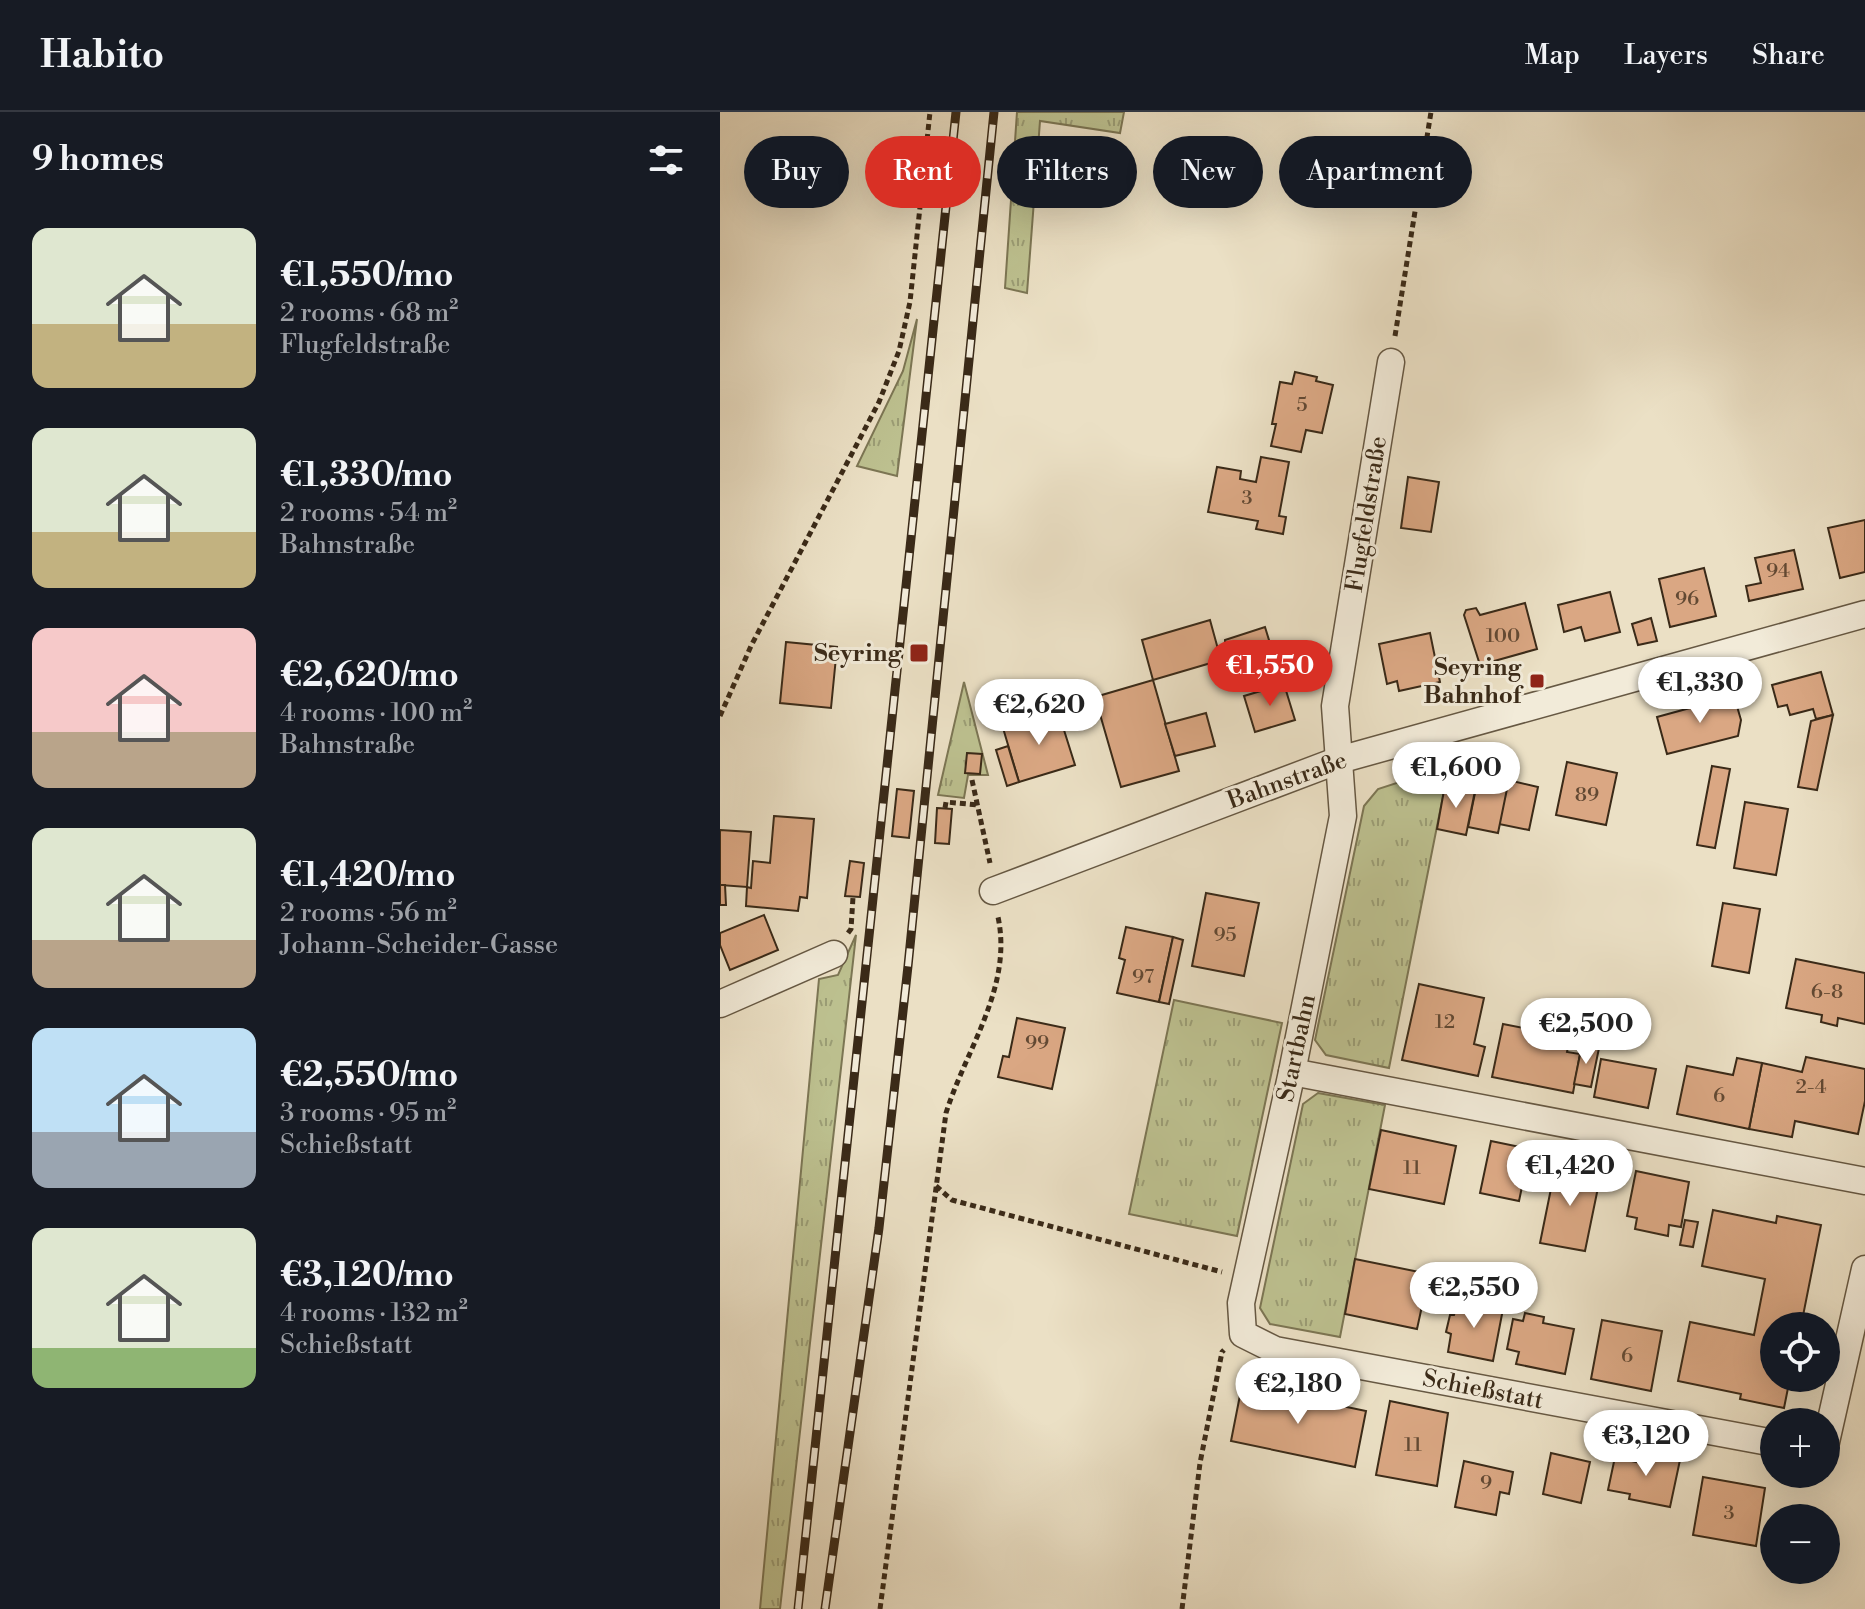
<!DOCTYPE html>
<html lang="en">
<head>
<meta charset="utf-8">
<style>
	body { margin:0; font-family:"Libre Bodoni",serif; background:#20242c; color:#f1f3f6; height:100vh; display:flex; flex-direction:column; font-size:30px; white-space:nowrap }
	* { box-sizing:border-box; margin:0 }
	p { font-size:26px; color:#9ea1a6 }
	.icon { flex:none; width:44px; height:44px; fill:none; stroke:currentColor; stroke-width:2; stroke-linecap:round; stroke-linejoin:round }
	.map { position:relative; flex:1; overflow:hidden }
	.drawer { display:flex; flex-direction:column; background:#171b24; width:720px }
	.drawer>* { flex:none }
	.hud { position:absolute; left:24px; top:24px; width:760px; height:72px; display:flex; gap:16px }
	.controls { position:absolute; left:1040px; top:1200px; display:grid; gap:16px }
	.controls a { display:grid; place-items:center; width:80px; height:80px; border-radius:50%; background:#171b24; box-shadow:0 8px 32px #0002; font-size:40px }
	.price { position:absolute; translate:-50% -68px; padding:0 18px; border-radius:28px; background:#fff; color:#222; font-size:26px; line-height:52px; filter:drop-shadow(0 2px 4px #0008) }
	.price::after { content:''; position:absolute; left:50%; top:48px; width:24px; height:18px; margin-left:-12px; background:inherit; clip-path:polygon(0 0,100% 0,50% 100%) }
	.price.selected { background:#d93025; color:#fff }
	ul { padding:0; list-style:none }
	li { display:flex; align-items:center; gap:24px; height:200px; padding:0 32px }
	li span { display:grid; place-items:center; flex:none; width:224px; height:160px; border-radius:16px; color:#555 }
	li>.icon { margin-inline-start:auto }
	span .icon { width:96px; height:96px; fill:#fffc; stroke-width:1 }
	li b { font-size:34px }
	h2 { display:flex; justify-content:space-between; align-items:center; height:96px; padding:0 32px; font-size:34px }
	.pill { padding:0 28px; border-radius:36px; background:#171b24; box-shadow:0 8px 32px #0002; font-size:28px; line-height:72px }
	.pill.selected { background:#d93025; color:#fff }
	header { display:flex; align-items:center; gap:48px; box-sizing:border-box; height:112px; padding:0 40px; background:#171b24; border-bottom:2px solid #363941 }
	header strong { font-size:38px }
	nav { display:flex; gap:44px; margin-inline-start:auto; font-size:28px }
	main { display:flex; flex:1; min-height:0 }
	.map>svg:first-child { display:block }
</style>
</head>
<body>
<header>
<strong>Habito</strong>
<nav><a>Map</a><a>Layers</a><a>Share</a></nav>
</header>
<main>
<section class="drawer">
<h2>9 homes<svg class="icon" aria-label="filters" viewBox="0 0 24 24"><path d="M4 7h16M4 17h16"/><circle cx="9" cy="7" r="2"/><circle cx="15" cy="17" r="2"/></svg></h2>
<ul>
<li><span style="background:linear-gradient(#dfe7d0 60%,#c2b280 0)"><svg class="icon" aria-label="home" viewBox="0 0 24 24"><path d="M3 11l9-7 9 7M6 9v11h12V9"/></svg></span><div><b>€1,550/mo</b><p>2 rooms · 68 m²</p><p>Flugfeldstraße</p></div></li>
<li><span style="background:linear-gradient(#dfe7d0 65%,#c2b280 0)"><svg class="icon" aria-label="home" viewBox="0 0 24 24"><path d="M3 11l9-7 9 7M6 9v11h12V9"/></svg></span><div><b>€1,330/mo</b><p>2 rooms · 54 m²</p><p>Bahnstraße</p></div></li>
<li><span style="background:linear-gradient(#f6c9c9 65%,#b9a48a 0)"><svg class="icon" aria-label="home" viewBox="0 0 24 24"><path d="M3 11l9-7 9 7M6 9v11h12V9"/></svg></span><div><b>€2,620/mo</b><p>4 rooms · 100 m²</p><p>Bahnstraße</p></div></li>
<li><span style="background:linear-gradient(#dfe7d0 70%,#b9a48a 0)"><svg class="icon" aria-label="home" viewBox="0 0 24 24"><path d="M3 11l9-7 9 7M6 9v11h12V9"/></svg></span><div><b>€1,420/mo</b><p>2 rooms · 56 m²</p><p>Johann-Scheider-Gasse</p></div></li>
<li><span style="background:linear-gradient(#bfe0f5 65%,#9aa5b1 0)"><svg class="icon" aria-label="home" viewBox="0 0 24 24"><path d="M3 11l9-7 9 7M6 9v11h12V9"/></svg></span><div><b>€2,550/mo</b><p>3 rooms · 95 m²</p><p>Schießstatt</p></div></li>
<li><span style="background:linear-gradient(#dfe7d0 75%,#8fb573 0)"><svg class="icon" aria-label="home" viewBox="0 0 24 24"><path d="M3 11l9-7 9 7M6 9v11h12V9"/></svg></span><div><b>€3,120/mo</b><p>4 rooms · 132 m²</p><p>Schießstatt</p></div></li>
</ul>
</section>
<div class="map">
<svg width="1145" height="1497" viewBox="0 0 1145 1497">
	<defs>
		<pattern id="grass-tufts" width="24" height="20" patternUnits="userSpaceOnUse" patternTransform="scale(2)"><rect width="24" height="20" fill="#bdc190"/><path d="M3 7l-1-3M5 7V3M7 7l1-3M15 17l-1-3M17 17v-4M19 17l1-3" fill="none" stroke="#9b9d75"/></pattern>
	</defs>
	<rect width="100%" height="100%" fill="#ebe0c5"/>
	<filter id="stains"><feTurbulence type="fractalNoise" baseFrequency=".0025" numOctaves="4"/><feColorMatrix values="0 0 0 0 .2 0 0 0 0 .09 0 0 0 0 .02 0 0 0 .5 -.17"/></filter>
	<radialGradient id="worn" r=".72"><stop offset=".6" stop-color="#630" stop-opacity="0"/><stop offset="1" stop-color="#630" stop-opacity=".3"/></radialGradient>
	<g fill="url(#grass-tufts)" stroke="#7c7654" stroke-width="2">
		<polygon points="297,0 404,0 400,21 320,9 307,181 285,176"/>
		<polygon points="197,207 177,364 137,354 183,259"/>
		<polygon points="244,570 268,663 248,663 244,686 218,683"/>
		<polygon points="729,654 669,956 606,943 595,928 644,694 658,677"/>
		<polygon points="136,823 60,1497 40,1497 99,867 118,863"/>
		<polygon points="454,888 562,911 517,1124 409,1102"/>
		<polygon points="598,981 665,993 620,1225 550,1212 540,1196 583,992"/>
	</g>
	<g fill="#daa783" stroke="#3a2a18" stroke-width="2">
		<polygon points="575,260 597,265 596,269 613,273 602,321 586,318 581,340 551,334 556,312 552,312 560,270 572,272"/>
		<polygon points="541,345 569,350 559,404 566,405 563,422 536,417 538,409 488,400 497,355 521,359 520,367 536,370"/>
		<polygon points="688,365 719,370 711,420 681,416"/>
		<polygon points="1145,408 1145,460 1120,466 1108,416"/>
		<polygon points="1074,438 1083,477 1029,489 1026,474 1041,471 1035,446"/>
		<polygon points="984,456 996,504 950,515 939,467"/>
		<polygon points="890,480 900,520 865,529 861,515 844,520 838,493"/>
		<polygon points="805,491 817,537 760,553 744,503 746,498 756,496 760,503"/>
		<polygon points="931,506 937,529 918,533 912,512"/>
		<polygon points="490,508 501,548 433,568 422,528"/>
		<polygon points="545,515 552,538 505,553 505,528"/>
		<polygon points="710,521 720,570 679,579 677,569 667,572 659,532"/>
		<polygon points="66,530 117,535 111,596 60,591"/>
		<polygon points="1101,560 1113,603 1096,607 1093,597 1070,603 1067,593 1058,595 1052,573"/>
		<polygon points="433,568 459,659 401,675 375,585"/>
		<polygon points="564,572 575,608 535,620 524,584"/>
		<polygon points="1014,584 1021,608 1018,624 947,642 937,605"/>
		<polygon points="338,599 355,653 299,670 283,616"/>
		<polygon points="486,601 495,634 455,644 445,612"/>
		<polygon points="1113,603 1097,678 1078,675 1091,609"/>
		<polygon points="288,634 299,670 287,674 276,638"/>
		<polygon points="247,641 262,642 260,662 245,661"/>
		<polygon points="847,650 897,661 886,713 836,703"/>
		<polygon points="992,654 1010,657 995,736 977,733"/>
		<polygon points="788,668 818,675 809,718 779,712"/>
		<polygon points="757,671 787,677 778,721 748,715"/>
		<polygon points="725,673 755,679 746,723 717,717"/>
		<polygon points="177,677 194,679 189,726 172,724"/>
		<polygon points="1025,690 1068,697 1056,763 1014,756"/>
		<polygon points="217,696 232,697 229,732 215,731"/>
		<polygon points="54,704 94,707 87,786 80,785 78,799 26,794 27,775 31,776 33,749 50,751"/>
		<polygon points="0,718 31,720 27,775 0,773"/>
		<polygon points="130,749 144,751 140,785 125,784"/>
		<polygon points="0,773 5,773 6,793 0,793"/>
		<polygon points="486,781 539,791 524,864 472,854"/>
		<polygon points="1003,791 1040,797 1029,861 992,854"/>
		<polygon points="44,803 58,838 10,858 0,833 0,821"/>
		<polygon points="406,815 453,825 439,890 397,881 405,848 399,846"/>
		<polygon points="453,825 463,828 449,892 439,890"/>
		<polygon points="1076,847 1145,861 1145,912 1118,906 1117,914 1101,910 1102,903 1066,896"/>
		<polygon points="699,872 764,886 754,932 765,935 758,964 682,948"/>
		<polygon points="297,906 345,916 332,977 278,965 283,944 289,945"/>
		<polygon points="783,912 850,925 847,940 860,942 853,981 772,965"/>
		<polygon points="862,933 879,936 871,975 854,972"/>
		<polygon points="1086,945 1145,957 1145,989 1138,1022 1075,1009 1072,1025 1029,1017 1042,951 1082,960"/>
		<polygon points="1017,946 1042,951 1029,1017 957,1002 967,954 1013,963"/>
		<polygon points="881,947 936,957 928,996 874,985"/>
		<polygon points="661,1018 736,1034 724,1092 649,1077"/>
		<polygon points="771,1029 810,1037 799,1089 760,1081"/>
		<polygon points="836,1052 881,1061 865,1139 820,1131"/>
		<polygon points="916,1059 969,1070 961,1115 949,1113 948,1124 915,1117 917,1106 907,1104"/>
		<polygon points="993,1098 1056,1111 1057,1104 1101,1113 1081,1214 1054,1214 1054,1266 1070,1266 1064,1296 1020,1287 1021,1282 958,1269 970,1210 1034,1223 1045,1167 982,1154"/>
		<polygon points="965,1108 978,1110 973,1135 960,1133"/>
		<polygon points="635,1147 709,1162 697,1217 625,1202"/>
		<polygon points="738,1188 783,1197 773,1249 728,1240 731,1222 726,1220 730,1203 734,1203"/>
		<polygon points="805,1201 824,1205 823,1211 854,1217 845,1262 796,1252 799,1240 787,1237 793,1207 803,1209"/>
		<polygon points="882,1208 942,1219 931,1279 871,1267"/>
		<polygon points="522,1273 646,1299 635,1355 511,1329"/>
		<polygon points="670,1289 728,1301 717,1374 656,1363"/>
		<polygon points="918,1340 960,1348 950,1395 909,1387 910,1382 888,1378 895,1345 916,1350"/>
		<polygon points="831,1341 870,1350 861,1391 823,1382"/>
		<polygon points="744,1349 793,1360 789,1382 780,1380 776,1403 735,1395"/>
		<polygon points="983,1365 1045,1376 1036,1434 973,1423"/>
	</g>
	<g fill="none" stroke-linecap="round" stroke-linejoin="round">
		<defs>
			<g id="minor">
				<polyline points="671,250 615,594 623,704 572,960 521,1191 523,1222 555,1238 1054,1331"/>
				<polyline points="273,779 619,648 1145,502"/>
				<polyline points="0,892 114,842"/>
				<polyline points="572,960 1145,1069"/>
				<polyline points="1106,1330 1145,1157"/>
			</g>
		</defs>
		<use href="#minor" stroke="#665843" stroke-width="29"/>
		<g stroke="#3a2a18" stroke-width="5" stroke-dasharray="6 4" stroke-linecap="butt">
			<polyline points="675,224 711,0"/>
			<polyline points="0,604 31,534 159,290 179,239 190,190 210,0"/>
			<polyline points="252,668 270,751"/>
			<polyline points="225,696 226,690 258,693"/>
			<polyline points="128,821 131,817 133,785"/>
			<polyline points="216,1074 232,1088 502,1160"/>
			<path d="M160 1497 226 1001C246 937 293 875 278 805"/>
			<polyline points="462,1497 480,1351 502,1240 504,1238"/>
		</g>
		<use href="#minor" stroke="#f2ebd9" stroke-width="26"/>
		<defs>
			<g id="rail">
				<polyline points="78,1497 236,0"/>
				<polyline points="105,1497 159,1116 188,854 274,0"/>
			</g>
		</defs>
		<use href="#rail" stroke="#3a2a18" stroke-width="9"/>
		<use href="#rail" stroke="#f2ebd9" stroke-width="6" stroke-dasharray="18" stroke-linecap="butt"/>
	</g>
	<g fill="#8f2418" stroke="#f2ebd9" stroke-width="3">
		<rect x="189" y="531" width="20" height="20" rx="4"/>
		<rect x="809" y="561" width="16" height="16" rx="4"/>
	</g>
	<g text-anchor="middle" stroke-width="6" stroke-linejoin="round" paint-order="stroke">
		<g font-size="20" fill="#624933">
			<text x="582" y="299">5</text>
			<text x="527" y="392">3</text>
			<text x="1058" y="465">94</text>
			<text x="967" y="493">96</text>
			<text x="783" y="530">100</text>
			<text x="867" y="689">89</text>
			<text x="505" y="829">95</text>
			<text x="423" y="871">97</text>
			<text x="1107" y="886">6-8</text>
			<text x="725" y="916">12</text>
			<text x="317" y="937">99</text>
			<text x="1091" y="981">2-4</text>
			<text x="999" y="990">6</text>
			<text x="692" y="1062">11</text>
			<text x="907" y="1250">6</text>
			<text x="693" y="1339">11</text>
			<text x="766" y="1377">9</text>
			<text x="1009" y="1407">3</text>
		</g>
		<g font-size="24" fill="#3a2a18" stroke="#f2ebd9">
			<text transform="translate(646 402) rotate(-81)" y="8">Flugfeldstraße</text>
			<text transform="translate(567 668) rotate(-20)" y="8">Bahnstraße</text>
			<text transform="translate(576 936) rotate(-78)" y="8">Startbahn</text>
			<text transform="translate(763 1277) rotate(11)" y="8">Schießstatt</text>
		</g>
		<g font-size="24" font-weight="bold" fill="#3a2a18" stroke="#f2ebd9" text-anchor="end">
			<text x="181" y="549">Seyring</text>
			<text x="801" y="563">Seyring<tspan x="801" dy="28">Bahnhof</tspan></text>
		</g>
	</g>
	<rect width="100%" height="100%" filter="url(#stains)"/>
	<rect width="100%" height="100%" fill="url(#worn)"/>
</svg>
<div class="controls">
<a><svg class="icon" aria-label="locate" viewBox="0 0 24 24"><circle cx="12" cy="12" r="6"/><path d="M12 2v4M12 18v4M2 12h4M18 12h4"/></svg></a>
<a>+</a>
<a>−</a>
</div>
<b class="price selected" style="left:550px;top:596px">€1,550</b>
<b class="price" style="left:980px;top:613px">€1,330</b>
<b class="price" style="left:319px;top:635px">€2,620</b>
<b class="price" style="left:736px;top:698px">€1,600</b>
<b class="price" style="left:866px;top:954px">€2,500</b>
<b class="price" style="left:850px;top:1096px">€1,420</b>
<b class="price" style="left:754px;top:1218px">€2,550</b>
<b class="price" style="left:578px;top:1314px">€2,180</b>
<b class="price" style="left:926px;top:1366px">€3,120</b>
<div class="hud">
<a class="pill">Buy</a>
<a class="pill selected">Rent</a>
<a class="pill">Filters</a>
<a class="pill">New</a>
<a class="pill">Apartment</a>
</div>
</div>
</main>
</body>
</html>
